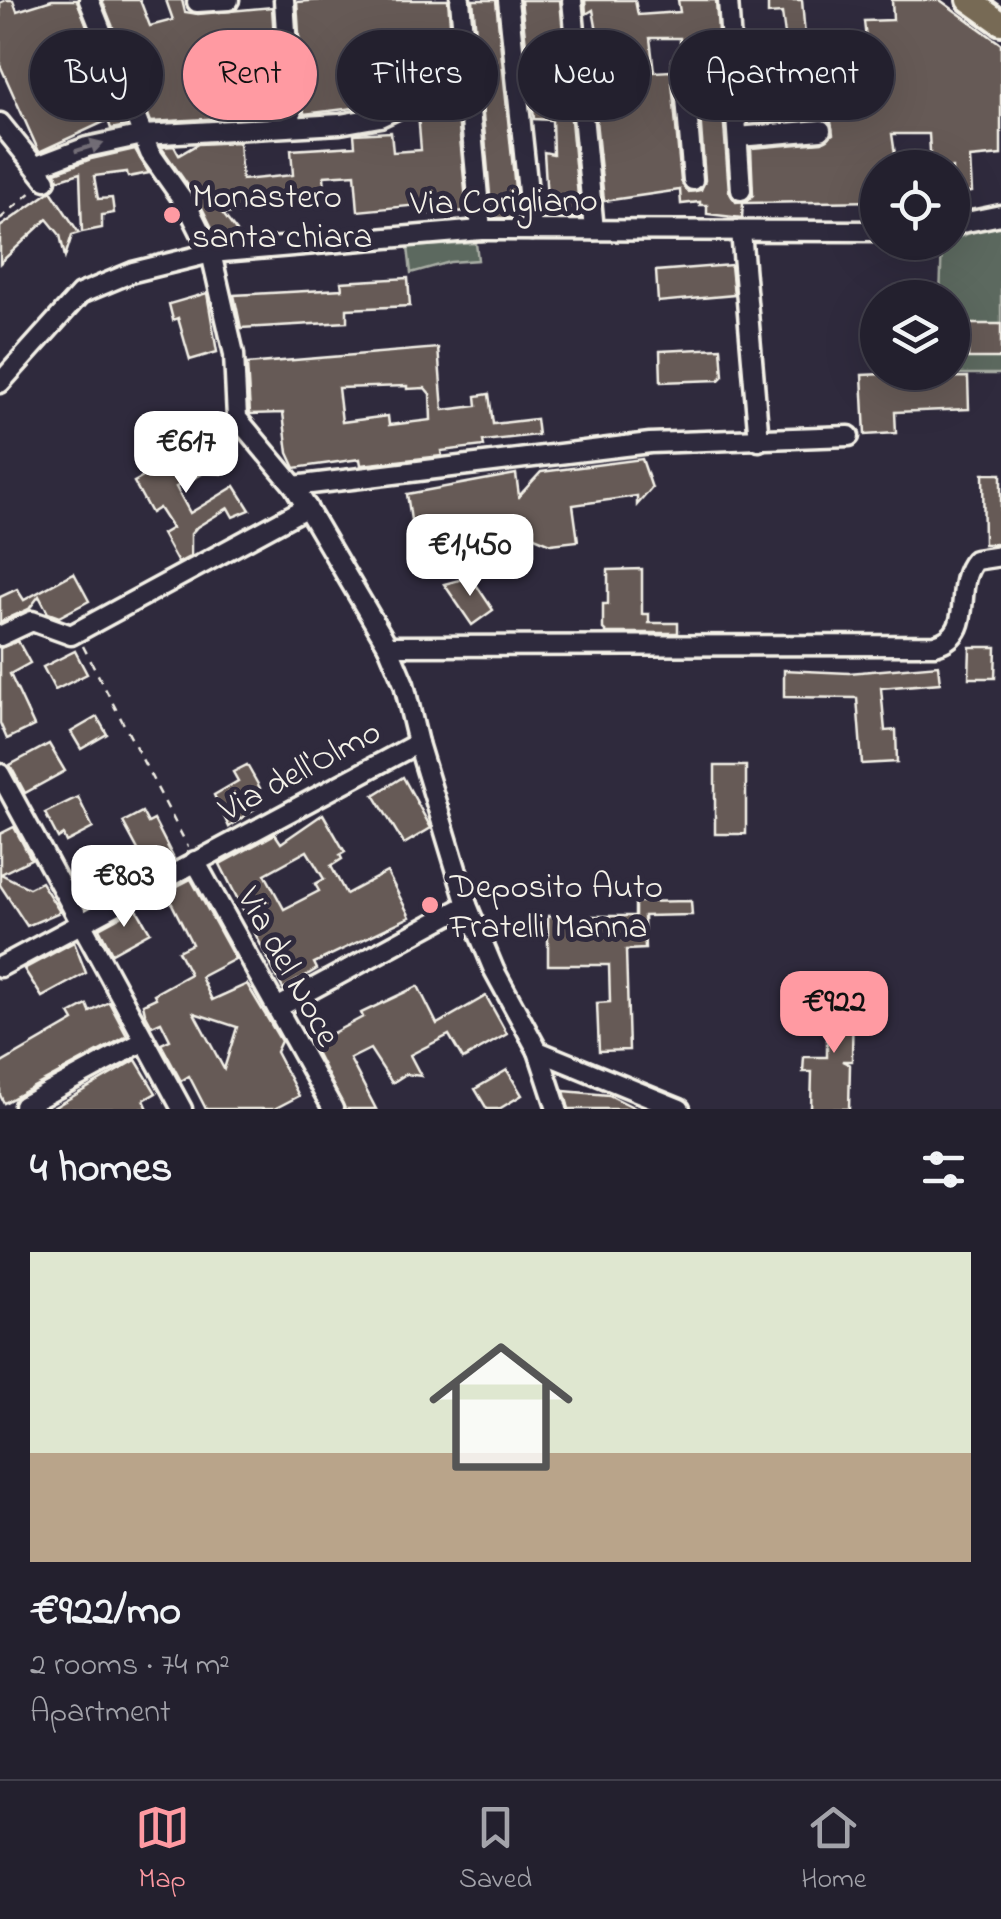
<!DOCTYPE html>
<html lang="en">
<head>
<meta charset="utf-8">
<style>
	body { margin:0; font-family:"Indie Flower",sans-serif; background:#2f2d3a; color:#f1f3f6; height:100vh; display:flex; flex-direction:column; font-size:38px; white-space:nowrap }
	* { box-sizing:border-box; margin:0 }
	p { font-size:32px; color:#a3a3aa }
	.icon { flex:none; width:55px; height:55px; fill:none; stroke:currentColor; stroke-width:2; stroke-linecap:round; stroke-linejoin:round }
	.map { position:relative; height:1109px; overflow:hidden }
	.drawer { display:flex; flex-direction:column; background:#23202e; flex:1 }
	.drawer>* { flex:none }
	.hud { position:absolute; left:30px; top:30px; width:942px; height:90px; display:flex; gap:20px }
	.buttons { position:absolute; left:860px; top:150px; display:grid; gap:20px }
	.buttons a { display:grid; place-items:center; width:110px; height:110px; border-radius:50%; background:#23202e; box-shadow:0 10px 40px #0002,0 0 0 2px #403e4a; font-size:50px }
	.price { position:absolute; translate:-50% -85px; padding:0 22px; border-radius:20px; background:#fff; color:#222; font-size:32px; line-height:65px; filter:drop-shadow(0 2px 5px #0008) }
	.price::after { content:''; position:absolute; left:50%; top:60px; width:30px; height:22px; margin-left:-15px; background:inherit; clip-path:polygon(0 0,100% 0,50% 100%) }
	.price.on { background:#ff9aa2; color:#111 }
	ul { padding:0; list-style:none }
	li { display:grid; align-content:center; gap:20px; height:530px; padding:0 30px }
	li+li { border-top:2px solid #403e4a }
	li span { display:grid; place-items:center; height:310px; border-radius:0px; color:#555 }
	li>.icon { margin-inline-start:auto }
	span .icon { width:180px; height:180px; fill:#fffc; stroke-width:1 }
	li b { font-size:42px }
	h2 { display:flex; justify-content:space-between; align-items:center; height:120px; padding:0 30px; font-size:42px }
	.chip { padding:0 35px; border-radius:45px; background:#23202e; box-shadow:0 10px 40px #0002,0 0 0 2px #403e4a; font-size:35px; line-height:90px }
	.chip.on { background:#ff9aa2; color:#111 }
	.menu { display:flex; justify-content:space-around; align-items:center; height:140px; border-top:2px solid #403e4a; background:#23202e; font-size:28px; color:#a3a3aa }
	.menu a { display:grid; justify-items:center; gap:5px }
	.menu .on { color:#ff9aa2 }
	.map>svg:first-child { display:block }
</style>
</head>
<body>
<div class="map">
<svg width="1001" height="1109" viewBox="0 0 1001 1109">
	<rect width="100%" height="100%" fill="#2f2a3d"/>
	<filter id="ink" filterUnits="userSpaceOnUse"><feTurbulence type="fractalNoise" baseFrequency=".01" numOctaves="2"/><feDisplacementMap in="SourceGraphic" scale="20" xChannelSelector="R" yChannelSelector="G"/><feConvolveMatrix kernelMatrix="1 2 1 2 8 2 1 2 1" color-interpolation-filters="sRGB"/></filter>
	<g filter="url(#ink)">
		<g fill="#5c695f" stroke="#a8ada4" stroke-width="2.5">
			<polygon points="1001,222 1001,374 936,374 952,372 952,298 940,297 942,243 952,242 953,239"/>
			<polygon points="476,243 478,260 450,262 411,273 408,247"/>
		</g>
		<g fill="#665a56" stroke="#f4f1e8" stroke-width="2.5" fill-rule="evenodd">
			<path d="M6 0H13L17 11 52 0H77L126 126 111 129 108 120 39 152 0 65V3ZM65 65 73 87 47 97 35 73Z"/>
			<polygon points="102,0 140,0 150,26 173,20 166,0 182,0 185,12 198,14 272,7 279,115 151,122"/>
			<polygon points="321,0 448,0 454,68 407,90 362,95 362,107 304,114 297,2"/>
			<polygon points="473,0 496,0 518,218 492,218"/>
			<polygon points="521,0 560,0 580,218 548,215 544,152 553,154 552,120 534,119"/>
			<polygon points="585,0 635,0 638,15 680,12 678,0 716,0 719,48 687,50 687,44 680,43 680,38 650,38 654,72 671,71 681,181 689,192 701,190 705,180 697,74 720,72 729,191 736,202 747,201 753,195 751,148 822,142 833,134 829,110 800,112 798,98 774,99 776,110 748,112 744,47 786,42 782,13 768,14 768,0 802,0 808,73 869,67 864,21 893,20 892,0 940,0 1001,44 1001,155 970,158 972,192 952,194 952,168 931,168 929,134 892,134 897,168 878,168 878,201 743,203 742,218 707,214 707,205 700,205 700,202 681,204 680,190 604,201 590,60 602,59 593,10 586,14"/>
			<polygon points="456,95 467,211 430,214 429,204 358,211 355,174 324,176 326,202 223,214 237,232 235,238 218,240 198,200 161,147 174,146 179,155 198,144 239,142 242,180 293,175 291,150 355,146 354,134 391,132 393,152 421,150 418,113"/>
			<polygon points="135,149 149,173 128,177 127,172 94,176 98,199 112,198 114,213 102,215 102,228 82,232 80,173 58,180 56,172 91,159"/>
			<polygon points="51,191 79,233 72,235 65,257 60,235 47,219 0,263 0,227"/>
			<polygon points="731,265 734,295 658,302 656,271"/>
			<polygon points="408,278 410,306 347,309 347,322 241,328 234,295 342,289 341,282"/>
			<polygon points="207,293 217,352 190,360 178,318 173,320 169,304"/>
			<rect x="968" y="324" width="33" height="34"/>
			<path d="M438 348 443 410 477 406 476 396 489 394 493 424 536 419 538 435 483 441 484 446 441 451 442 456 361 465 360 459 295 468 288 453 283 413 250 414 247 364ZM407 386V389L425 388 430 394 431 420 389 425 388 416 342 422 338 388Z"/>
			<polygon points="721,348 723,376 719,380 661,382 660,351"/>
			<polygon points="928,372 928,378 968,377 969,409 895,412 896,433 865,435 862,375"/>
			<polygon points="204,437 215,452 212,454 221,474 204,473 176,487 190,513 235,486 250,510 233,517 228,508 197,527 191,534 191,556 178,563 162,534 172,528 159,508 151,513 134,482 174,460 171,454"/>
			<polygon points="642,459 652,488 637,505 637,496 573,505 578,541 551,544 525,533 526,542 521,543 526,563 471,577 465,552 417,559 407,494 516,474 519,496 541,472"/>
			<polygon points="983,474 1001,474 1001,544 984,544"/>
			<polygon points="642,569 642,614 649,614 649,623 678,623 678,633 607,633 603,629 603,604 608,604 608,570"/>
			<polygon points="74,573 89,601 59,617 48,613 39,596 29,609 0,622 0,597 17,589 24,600"/>
			<polygon points="471,577 493,610 472,625 444,584"/>
			<polygon points="18,641 30,663 10,674 34,726 7,739 0,723 0,648"/>
			<polygon points="970,647 996,647 995,678 969,678"/>
			<polygon points="75,651 87,674 55,690 43,667"/>
			<polygon points="938,665 940,683 881,688 885,731 896,730 897,762 862,764 857,698 784,697 784,670 849,673"/>
			<polygon points="97,717 107,734 81,749 71,732"/>
			<polygon points="49,744 65,771 25,793 10,765"/>
			<polygon points="247,765 260,788 250,794 257,807 229,827 214,795 238,781 233,772"/>
			<rect x="715" y="766" width="31" height="68"/>
			<polygon points="403,777 431,828 404,844 374,795"/>
			<polygon points="78,797 93,828 66,842 63,835 58,838 45,813"/>
			<polygon points="142,812 148,823 154,820 174,859 150,872 123,822"/>
			<path d="M323 814 345 852 340 855 342 859 331 866 346 894 387 872 410 917 314 963 317 969 283 989 220 864 275 834 281 843ZM307 851 324 879 315 884 319 891 284 909 265 874Z"/>
			<polygon points="14,827 31,859 1,874 29,888 41,882 60,912 27,926 0,885 0,834"/>
			<polygon points="107,865 118,885 113,892 86,906 76,882"/>
			<path d="M191 879 235 959 201 977 212 1000 247 984 281 1041 276 1052 299 1096 274 1109H206L189 1076 181 1081 161 1044 170 1040 161 1022 152 1026 145 1013 143 1004 156 998 154 994 190 974 178 951 192 944 166 892ZM194 1013 237 1027 224 1069Z"/>
			<polygon points="691,901 692,915 644,916 645,949 626,950 629,1050 599,1051 597,1003 610,1002 609,965 548,965 548,916 635,916 635,902"/>
			<polygon points="136,908 150,932 112,953 99,928"/>
			<polygon points="74,942 86,973 42,997 24,969"/>
			<polygon points="418,986 437,1024 486,996 507,1034 463,1059 449,1035 410,1055 421,1076 406,1074 392,1083 370,1049 350,1059 376,1109 345,1109 312,1044 363,1017 361,1013"/>
			<polygon points="833,988 853,988 852,1061 842,1061 850,1065 849,1109 811,1109 812,1072 803,1072 804,1057 827,1057 827,1005 833,1005"/>
			<polygon points="109,1002 127,1036 4,1103 0,1095 0,1064 74,1021 70,1014 87,1005 90,1012"/>
			<polygon points="136,1060 156,1093 144,1100 148,1109 51,1109"/>
			<polygon points="507,1070 522,1095 499,1109 487,1109 475,1089"/>
			<polygon points="564,1091 609,1095 637,1109 569,1109"/>
		</g>
		<g fill="none" stroke-linecap="round" stroke-linejoin="round">
			<defs>
				<g id="minor">
					<polyline points="89,0 150,153 188,207 211,253 234,354 237,418 294,486 388,646 404,684 418,743 467,905 494,970 538,1051 680,1109"/>
					<polyline points="284,0 292,126"/>
					<polyline points="460,0 481,230"/>
					<polyline points="508,0 532,230"/>
					<polyline points="572,0 594,230"/>
					<polyline points="728,0 741,190"/>
					<polyline points="197,2 229,0"/>
					<polyline points="0,123 46,180"/>
					<polyline points="738,137 821,130"/>
					<polyline points="37,166 87,147 143,135 340,124 380,117 468,75"/>
					<polyline points="693,180 683,63 732,59"/>
					<polyline points="952,225 1001,215"/>
					<polyline points="741,231 759,441"/>
					<polyline points="0,383 80,294 133,272 211,253 481,230 878,231"/>
					<polyline points="294,486 650,443 849,436"/>
					<polyline points="0,636 32,621 71,635 307,507"/>
					<path d="M388 646 935 645C978 633 951 587 975 560L1001 556"/>
					<polyline points="0,774 182,1109"/>
					<polyline points="195,861 333,1109"/>
					<polyline points="0,967 418,743"/>
					<polyline points="277,1008 467,905"/>
					<polyline points="538,1051 557,1109"/>
					<polyline points="24,1106 144,1041"/>
				</g>
				<polyline id="major" points="969,0 1001,23"/>
			</defs>
			<use href="#minor" stroke="#f4f1e8" stroke-width="25"/>
			<use href="#major" stroke="#f4f1e8" stroke-width="30"/>
			<g stroke="#f4f1e8" stroke-width="2.5" stroke-dasharray="8 8" stroke-linecap="butt">
				<polyline points="532,43 556,31"/>
				<polyline points="483,68 498,60"/>
				<polyline points="0,219 33,191"/>
				<polyline points="83,646 188,847"/>
			</g>
			<use href="#minor" stroke="#2f2a3d" stroke-width="18"/>
			<use href="#major" stroke="#776a54" stroke-width="22"/>
		</g>
		<defs><path id="oneway-solid" d="M-6-.8H1V-3.2L6.5 0L1 3.2V.8H-6Z" transform="scale(2.5)"/></defs>
		<use fill="#747079" href="#oneway-solid" transform="translate(89 147) rotate(-17)"/>
	</g>
	<g fill="#ff9aa2" stroke="#2f2a3d" stroke-width="4">
		<circle cx="172" cy="215" r="10"/>
		<circle cx="430" cy="905" r="10"/>
	</g>
	<g text-anchor="middle" stroke-width="10" stroke-linejoin="round" paint-order="stroke">
		<g font-size="35" fill="#f4f1e8" stroke="#2f2a3d" text-anchor="start">
			<text x="192" y="207">Monastero<tspan x="192" dy="40">santa chiara</tspan></text>
			<text x="450" y="897">Deposito Auto<tspan x="450" dy="40">Fratelli Manna</tspan></text>
		</g>
		<g font-size="35" fill="#f4f1e8" stroke="#2f2a3d">
			<text transform="translate(504 200) rotate(-1)" y="12">Via Corigliano</text>
			<text transform="translate(299 769) rotate(-28)" y="12">Via dell'Olmo</text>
			<text transform="translate(290 966) rotate(61)" y="12">Via del Noce</text>
		</g>
	</g>
</svg>
<div class="buttons">
<a><svg class="icon" aria-label="locate" viewBox="0 0 24 24"><circle cx="12" cy="12" r="6"/><path d="M12 2v4M12 18v4M2 12h4M18 12h4"/></svg></a>
<a><svg class="icon" aria-label="layers" viewBox="0 0 24 24"><path d="M12 4l9 5-9 5-9-5zM3 14l9 5 9-5"/></svg></a>
</div>
<b class="price" style="left:186px;top:496px">€617</b>
<b class="price" style="left:470px;top:599px">€1,450</b>
<b class="price" style="left:124px;top:930px">€803</b>
<b class="price on" style="left:834px;top:1056px">€922</b>
<div class="hud">
<a class="chip">Buy</a>
<a class="chip on">Rent</a>
<a class="chip">Filters</a>
<a class="chip">New</a>
<a class="chip">Apartment</a>
</div>
</div>
<section class="drawer">
<h2>4 homes<svg class="icon" aria-label="filters" viewBox="0 0 24 24"><path d="M4 7h16M4 17h16"/><circle cx="9" cy="7" r="2"/><circle cx="15" cy="17" r="2"/></svg></h2>
<ul>
<li><span style="background:linear-gradient(#dfe7d0 65%,#b9a48a 0)"><svg class="icon" aria-label="home" viewBox="0 0 24 24"><path d="M3 11l9-7 9 7M6 9v11h12V9"/></svg></span><div><b>€922/mo</b><p>2 rooms · 74 m²</p><p>Apartment</p></div></li>
</ul>
</section>
<nav class="menu">
<a class="on"><svg class="icon" aria-label="map" viewBox="0 0 24 24"><path d="M3 6l6-2 6 2 6-2v14l-6 2-6-2-6 2zM9 4v14M15 6v14"/></svg>Map</a>
<a><svg class="icon" aria-label="saved" viewBox="0 0 24 24"><path d="M7 4h10v16l-5-4-5 4z"/></svg>Saved</a>
<a><svg class="icon" aria-label="home" viewBox="0 0 24 24"><path d="M3 11l9-7 9 7M6 9v11h12V9"/></svg>Home</a>
</nav>
</body>
</html>
